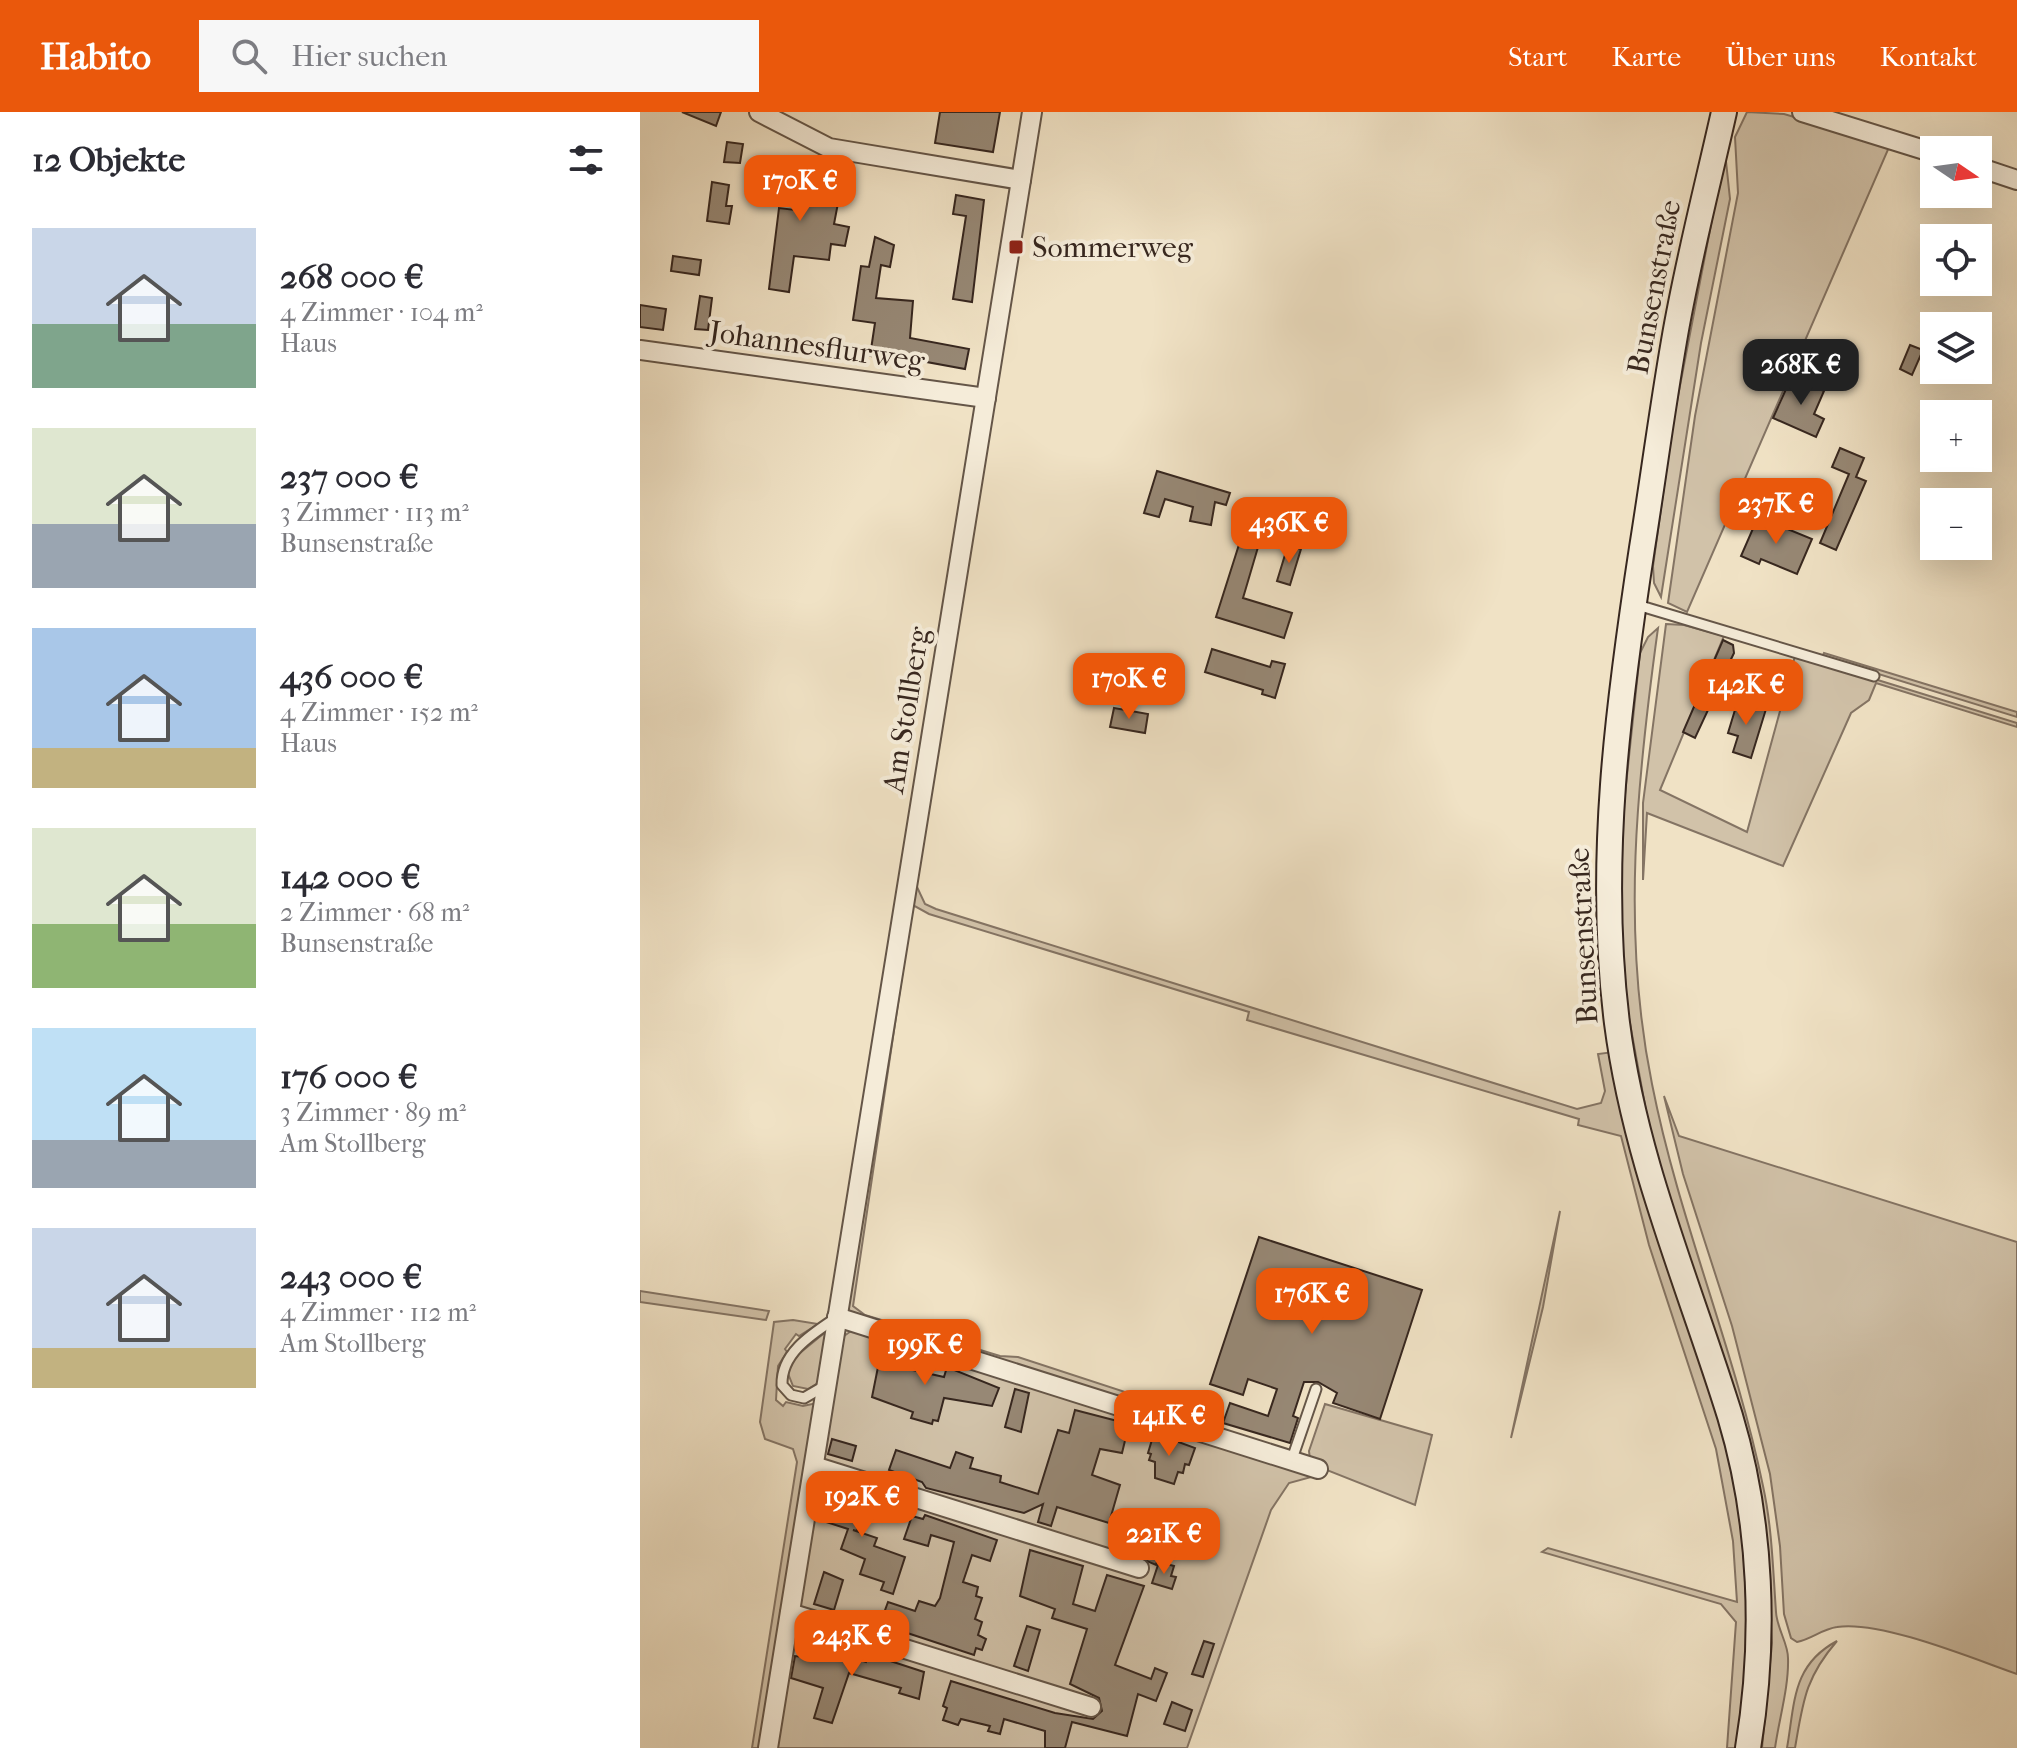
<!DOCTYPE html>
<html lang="de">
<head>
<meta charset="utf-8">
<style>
	body { margin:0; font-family:"IM FELL French Canon",serif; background:#f7f7f7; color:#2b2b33; height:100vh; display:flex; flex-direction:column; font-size:30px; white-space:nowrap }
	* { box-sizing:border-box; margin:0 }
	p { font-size:26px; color:#7c7c81 }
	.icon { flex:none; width:44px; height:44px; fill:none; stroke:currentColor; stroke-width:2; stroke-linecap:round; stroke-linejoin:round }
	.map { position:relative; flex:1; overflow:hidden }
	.sheet { display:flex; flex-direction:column; background:#fff; width:640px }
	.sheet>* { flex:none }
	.needle { width:52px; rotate:103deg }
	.tools { position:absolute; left:1280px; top:24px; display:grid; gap:16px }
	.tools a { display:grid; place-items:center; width:72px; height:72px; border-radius:0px; background:#fff; box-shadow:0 8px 32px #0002; font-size:40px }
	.price { position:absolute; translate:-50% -68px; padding:0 18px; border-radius:16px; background:#ea580c; color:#fff; font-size:26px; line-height:52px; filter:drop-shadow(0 2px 4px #0008) }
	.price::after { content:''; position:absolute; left:50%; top:48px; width:24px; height:18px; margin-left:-12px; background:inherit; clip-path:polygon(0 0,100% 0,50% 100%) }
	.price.on { background:#222; color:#fff }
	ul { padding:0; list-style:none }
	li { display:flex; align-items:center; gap:24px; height:200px; padding:0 32px }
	li span { display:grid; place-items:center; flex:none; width:224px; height:160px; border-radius:0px; color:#555 }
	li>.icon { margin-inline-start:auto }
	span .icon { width:96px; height:96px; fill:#fffc; stroke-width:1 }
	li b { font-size:34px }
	h2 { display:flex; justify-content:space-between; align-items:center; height:96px; padding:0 32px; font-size:34px }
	header { display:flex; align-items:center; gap:48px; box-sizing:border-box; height:112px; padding:0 40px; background:#ea580c; color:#fff }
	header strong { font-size:38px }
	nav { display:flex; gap:44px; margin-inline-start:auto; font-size:28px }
	.search { width:560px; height:72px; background:#f7f7f7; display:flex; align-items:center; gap:20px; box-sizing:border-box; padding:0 28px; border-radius:0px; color:#7c7c81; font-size:30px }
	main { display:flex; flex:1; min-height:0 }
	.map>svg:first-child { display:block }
</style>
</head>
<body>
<header>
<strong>Habito</strong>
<div class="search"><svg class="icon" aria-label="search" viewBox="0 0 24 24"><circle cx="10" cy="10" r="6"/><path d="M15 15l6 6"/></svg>Hier suchen</div>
<nav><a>Start</a><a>Karte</a><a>Über uns</a><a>Kontakt</a></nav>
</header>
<main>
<section class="sheet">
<h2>12 Objekte<svg class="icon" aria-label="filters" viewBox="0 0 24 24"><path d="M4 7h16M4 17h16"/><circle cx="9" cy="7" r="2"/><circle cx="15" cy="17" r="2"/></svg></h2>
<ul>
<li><span style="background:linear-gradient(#c9d6e8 60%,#7fa58c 0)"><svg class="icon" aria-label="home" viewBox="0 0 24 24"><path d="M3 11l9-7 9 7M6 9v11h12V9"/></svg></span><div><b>268 000 €</b><p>4 Zimmer · 104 m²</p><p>Haus</p></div></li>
<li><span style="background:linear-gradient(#dfe7d0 60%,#9aa5b1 0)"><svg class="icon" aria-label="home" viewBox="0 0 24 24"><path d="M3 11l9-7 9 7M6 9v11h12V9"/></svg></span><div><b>237 000 €</b><p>3 Zimmer · 113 m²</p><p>Bunsenstraße</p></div></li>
<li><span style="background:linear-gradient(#a9c7e8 75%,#c2b280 0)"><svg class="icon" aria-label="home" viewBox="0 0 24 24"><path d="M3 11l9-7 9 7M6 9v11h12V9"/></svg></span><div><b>436 000 €</b><p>4 Zimmer · 152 m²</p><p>Haus</p></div></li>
<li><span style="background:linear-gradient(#dfe7d0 60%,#8fb573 0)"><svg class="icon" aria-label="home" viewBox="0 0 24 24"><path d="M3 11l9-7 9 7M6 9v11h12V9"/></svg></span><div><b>142 000 €</b><p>2 Zimmer · 68 m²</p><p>Bunsenstraße</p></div></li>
<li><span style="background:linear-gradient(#bfe0f5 70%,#9aa5b1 0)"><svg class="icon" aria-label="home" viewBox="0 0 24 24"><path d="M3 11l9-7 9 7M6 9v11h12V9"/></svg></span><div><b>176 000 €</b><p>3 Zimmer · 89 m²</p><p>Am Stollberg</p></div></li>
<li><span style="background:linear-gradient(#c9d6e8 75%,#c2b280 0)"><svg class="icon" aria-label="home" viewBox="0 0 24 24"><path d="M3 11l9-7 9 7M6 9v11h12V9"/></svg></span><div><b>243 000 €</b><p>4 Zimmer · 112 m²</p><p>Am Stollberg</p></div></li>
</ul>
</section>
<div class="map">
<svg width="1377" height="1636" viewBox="0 0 1377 1636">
	<rect width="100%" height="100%" fill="#f0e2c5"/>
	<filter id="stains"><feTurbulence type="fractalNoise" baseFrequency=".0025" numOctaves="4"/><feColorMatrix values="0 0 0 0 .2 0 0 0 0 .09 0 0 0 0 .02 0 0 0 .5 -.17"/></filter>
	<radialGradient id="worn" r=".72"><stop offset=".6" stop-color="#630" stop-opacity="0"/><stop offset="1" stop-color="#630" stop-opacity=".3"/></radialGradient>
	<g fill="#d1c2a9" stroke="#847464" stroke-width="2">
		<polygon points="1107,0 1144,2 1250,33 1047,500 1028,491 1055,304 1098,81 1095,25"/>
		<polygon points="1085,40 1090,87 1061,231 1021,485 1014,471 1013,454 1033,310"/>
		<polygon points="1026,512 1044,513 1084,524 1020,678 1107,720 1155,544 1179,552 1184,541 1377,600 1377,605 1229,559 1228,565 1377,611 1377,615 1236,571 1229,588 1211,601 1143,754 1007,701 1003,768 1003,691"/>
		<path d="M1018 516C997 668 981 820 1012 972 1039 1109 1095 1238 1123 1374 1132 1415 1133 1458 1136 1500 1137 1517 1148 1531 1148 1546 1149 1575 1139 1607 1135 1636H1122L1132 1531 1128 1448 1009 1015 987 895 980 794 981 720 1000 541 1008 525Z"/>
		<path d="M271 774 277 775 285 792 296 797 937 997 961 991 965 979 958 942 973 940C985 993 994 1048 1009 1100 1028 1164 1054 1225 1074 1289 1109 1401 1113 1520 1098 1636H1087L1096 1510 1081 1492 902 1440 908 1436 1097 1490 1093 1429 1076 1337 1009 1133 981 1024 938 1013 939 1007 607 908 609 900 289 802 269 791Z"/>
		<polygon points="271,804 213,1194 225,1203 360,1244 378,1245 583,1312 580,1319 212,1202 207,1196"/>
		<path d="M1024 984 1039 1024 1377 1130V1562C1334 1547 1240 1508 1197 1515 1182 1517 1172 1527 1157 1530L1151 1526 1144 1502 1140 1434 1130 1362 1092 1214 1043 1062Z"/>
		<polygon points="920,1099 903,1195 871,1326"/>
		<polygon points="0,1179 129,1199 126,1208 0,1190"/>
		<polygon points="153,1208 178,1212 159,1224 156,1222 145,1237 147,1240 138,1254 136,1288 143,1294 146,1290 163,1294 177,1291 123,1636 112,1636 157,1350 153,1337 125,1327 120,1310 134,1210"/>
		<polygon points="214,1217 675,1364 649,1371 631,1398 547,1636 136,1636 155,1516 162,1513 165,1501 157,1492 178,1368 186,1364 188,1352 182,1344 204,1224"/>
		<polygon points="188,1218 178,1271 168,1277 153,1274 147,1259 155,1245"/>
		<polygon points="685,1292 792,1323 775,1393 679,1355 670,1347 669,1339"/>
		<path d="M1197 1529C1165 1566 1163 1590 1155 1636H1147C1155 1590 1152 1553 1197 1529Z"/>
	</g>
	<g fill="#978875" stroke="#37271f" stroke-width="2">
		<polygon points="42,0 81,0 76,14"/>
		<polygon points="300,0 360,0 353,40 295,31"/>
		<polygon points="87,30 103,32 100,51 84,50"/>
		<polygon points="121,47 174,58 170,85 198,91 194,112 209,115 205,134 191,132 189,148 154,144 149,180 129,177 139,96 155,98 158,75 118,69"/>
		<polygon points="72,70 89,73 86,94 92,94 89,112 67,109"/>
		<polygon points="316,83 344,88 332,190 313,187 326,104 313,102"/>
		<polygon points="235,125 254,133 250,155 241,153 236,186 273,189 270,226 329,237 325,257 259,245 258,248 230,244 235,211 213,208 221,154 229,155"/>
		<polygon points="33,144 61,148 59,163 31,159"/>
		<polygon points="60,184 72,186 68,218 55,217"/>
		<polygon points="0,193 26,197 23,218 0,215"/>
		<polygon points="1270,233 1283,238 1272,263 1260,257"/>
		<polygon points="1152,264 1184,279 1174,302 1184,307 1176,325 1133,306"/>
		<polygon points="1200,336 1224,346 1216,365 1226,369 1196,438 1180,431 1209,362 1192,355"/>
		<polygon points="517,359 590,381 586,393 575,390 571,413 550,409 553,395 525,387 519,405 504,401"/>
		<polygon points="1118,405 1172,427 1157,462 1121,447 1119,452 1101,444"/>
		<polygon points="603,420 621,425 603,486 652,501 644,526 576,505"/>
		<polygon points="648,433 661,437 650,473 637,469"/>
		<polygon points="1083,528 1093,533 1094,541 1079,572 1096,580 1090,592 1074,585 1055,626 1043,620"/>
		<polygon points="572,537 630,555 632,549 645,552 635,586 622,582 623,578 565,560"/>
		<polygon points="1098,588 1126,597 1111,646 1093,640 1098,624 1088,621"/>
		<polygon points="474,596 508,602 505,621 470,615"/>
		<polygon points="619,1125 782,1178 740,1307 693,1291 697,1281 678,1270 664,1270 653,1304 658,1306 650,1331 583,1311 590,1291 628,1304 637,1277 608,1267 603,1283 570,1272"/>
		<polygon points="244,1234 269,1241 264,1256 304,1265 307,1255 359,1276 352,1294 304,1286 298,1309 293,1308 292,1312 271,1306 273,1300 232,1285 239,1250 234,1249 238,1236"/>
		<polygon points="375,1277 389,1281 381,1320 365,1315"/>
		<polygon points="435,1298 489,1312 482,1341 460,1337 452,1363 480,1373 469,1411 417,1395 411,1414 398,1410 403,1392 384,1401 286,1376 282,1370 249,1358 256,1338 310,1356 316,1340 333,1346 330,1356 361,1364 360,1370 398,1382 418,1318 429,1321"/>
		<polygon points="514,1321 555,1336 549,1353 545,1352 543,1361 538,1360 534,1372 515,1366 515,1350 509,1348 511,1342 508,1341"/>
		<polygon points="192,1327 216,1334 212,1349 188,1342"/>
		<polygon points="207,1377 228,1387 217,1419 213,1418 237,1426 234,1434 265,1445 253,1482 241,1478 244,1470 220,1462 225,1447 201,1437 208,1417 180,1408 184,1383 204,1387"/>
		<polygon points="510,1402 529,1407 516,1453 472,1434 476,1421 502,1427"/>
		<polygon points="285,1403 357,1428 350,1449 332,1443 323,1470 338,1475 336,1484 342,1486 335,1507 342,1510 338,1523 346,1527 342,1538 336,1536 334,1543 240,1512 248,1490 275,1499 279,1489 295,1494 300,1486 314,1430 291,1423 288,1434 264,1427 272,1404 283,1407"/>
		<polygon points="390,1438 443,1454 433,1492 455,1499 467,1463 504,1474 475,1553 511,1567 515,1556 527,1561 516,1589 498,1582 487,1624 432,1610 425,1636 405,1636 405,1619 364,1607 360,1622 348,1619 350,1614 321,1607 318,1613 303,1608 307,1596 303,1594 311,1569 415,1601 453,1607 462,1599 459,1586 430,1572 447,1517 412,1506 415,1497 380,1484"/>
		<polygon points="519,1450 534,1454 531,1464 536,1465 532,1477 512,1471"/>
		<polygon points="184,1460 203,1468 194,1498 174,1492"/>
		<polygon points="387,1514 400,1518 388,1559 374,1554"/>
		<polygon points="564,1529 574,1532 563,1565 552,1562"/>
		<polygon points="192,1539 226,1550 229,1542 284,1560 279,1587 259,1581 261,1576 209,1561 192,1611 174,1606 183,1576 151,1566 155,1544 189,1548"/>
		<polygon points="532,1590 552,1598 545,1619 524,1612"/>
	</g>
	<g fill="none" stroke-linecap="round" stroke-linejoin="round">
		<defs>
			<g id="service">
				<polyline points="994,492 1234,564"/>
				<path d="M183 1275 164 1286 151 1283 142 1273C141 1241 172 1222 196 1206"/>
				<polyline points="652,1347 676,1277"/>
			</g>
			<g id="minor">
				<polyline points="119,0 189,36 381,68"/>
				<polyline points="1162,0 1294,41"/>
				<polyline points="1338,55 1377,68"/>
				<polyline points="0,238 346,286"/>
				<polyline points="197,1205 678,1357"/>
				<polyline points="174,1354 499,1456"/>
				<polyline points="150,1501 451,1595"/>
				<polyline points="128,1636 392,0"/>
			</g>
			<path id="secondary" d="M1084 0C1067 76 1047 152 1034 229 1022 298 1013 367 1002 436 978 593 957 752 977 911 995 1050 1049 1172 1090 1304 1122 1410 1126 1528 1108 1636"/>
		</defs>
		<use href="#service" stroke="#655648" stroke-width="13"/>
		<use href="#minor" stroke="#655648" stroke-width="22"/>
		<use href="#secondary" stroke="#37271f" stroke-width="28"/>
		<use href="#service" stroke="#f5ecd9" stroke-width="9"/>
		<use href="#minor" stroke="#f5ecd9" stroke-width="18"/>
		<use href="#secondary" stroke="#f5ecd9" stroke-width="24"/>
	</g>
	<rect fill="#8f2418" stroke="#f5ecd9" stroke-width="3" x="368" y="127" width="16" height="16" rx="4"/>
	<g text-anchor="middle" stroke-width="8" stroke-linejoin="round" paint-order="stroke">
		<g font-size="30" fill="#37271f" stroke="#f5ecd9" text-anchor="start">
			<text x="392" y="145">Sommerweg</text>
		</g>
		<g font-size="30" fill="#37271f" stroke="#f5ecd9">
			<text transform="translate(1014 175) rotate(-79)" y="10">Bunsenstraße</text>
			<text transform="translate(177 234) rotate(8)" y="10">Johannesflurweg</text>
			<text transform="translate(266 598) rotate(-81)" y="10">Am Stollberg</text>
			<text transform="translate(943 824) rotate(-93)" y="10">Bunsenstraße</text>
		</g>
	</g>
	<rect width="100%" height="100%" filter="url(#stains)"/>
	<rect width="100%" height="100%" fill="url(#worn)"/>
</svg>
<div class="tools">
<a><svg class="needle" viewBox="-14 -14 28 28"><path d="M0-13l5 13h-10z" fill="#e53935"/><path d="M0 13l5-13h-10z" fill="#7c7c81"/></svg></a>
<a><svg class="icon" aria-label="locate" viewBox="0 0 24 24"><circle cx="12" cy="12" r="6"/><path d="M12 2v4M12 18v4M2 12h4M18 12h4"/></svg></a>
<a><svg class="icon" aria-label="layers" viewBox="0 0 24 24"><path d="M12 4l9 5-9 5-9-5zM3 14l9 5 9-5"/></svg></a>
<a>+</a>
<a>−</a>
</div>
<b class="price" style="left:160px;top:111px">170K €</b>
<b class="price on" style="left:1161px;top:295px">268K €</b>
<b class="price" style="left:1136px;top:434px">237K €</b>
<b class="price" style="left:649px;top:453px">436K €</b>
<b class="price" style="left:489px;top:609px">170K €</b>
<b class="price" style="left:1106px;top:615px">142K €</b>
<b class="price" style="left:672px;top:1224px">176K €</b>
<b class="price" style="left:285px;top:1275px">199K €</b>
<b class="price" style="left:529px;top:1346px">141K €</b>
<b class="price" style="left:222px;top:1427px">192K €</b>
<b class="price" style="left:524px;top:1464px">221K €</b>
<b class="price" style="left:212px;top:1566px">243K €</b>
</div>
</main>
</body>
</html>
